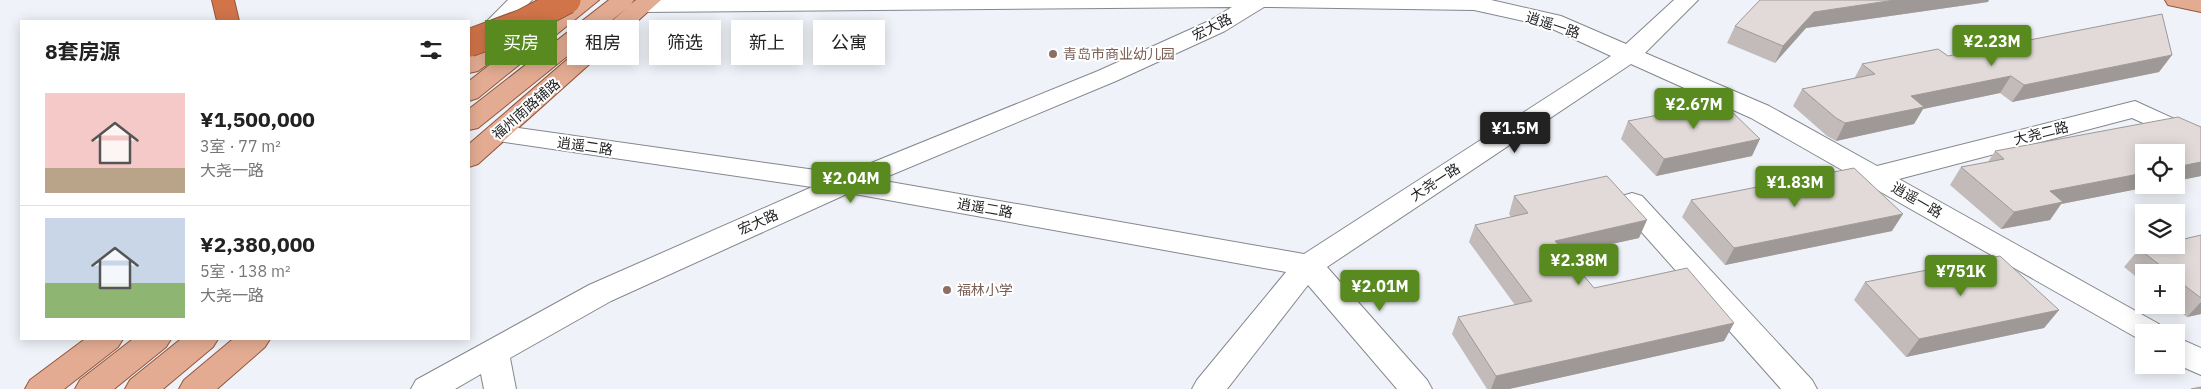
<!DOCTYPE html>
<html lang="zh">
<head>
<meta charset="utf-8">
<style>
	body { margin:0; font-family:"IBM Plex Sans","Noto Sans SC",sans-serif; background:#f6f6f6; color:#222; height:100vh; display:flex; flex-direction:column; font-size:19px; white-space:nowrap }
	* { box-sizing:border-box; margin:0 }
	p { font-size:16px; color:#767676 }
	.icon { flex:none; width:28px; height:28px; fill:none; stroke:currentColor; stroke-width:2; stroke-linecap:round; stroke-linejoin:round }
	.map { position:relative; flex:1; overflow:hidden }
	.details { position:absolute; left:20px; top:20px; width:450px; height:320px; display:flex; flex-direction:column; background:#fff; border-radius:0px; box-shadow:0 2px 12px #0003 }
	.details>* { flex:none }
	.hud { position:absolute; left:485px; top:20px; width:475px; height:45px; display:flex; gap:10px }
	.tools { position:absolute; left:2135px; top:144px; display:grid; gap:10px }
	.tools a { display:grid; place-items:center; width:50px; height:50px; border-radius:0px; background:#fff; box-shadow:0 2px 12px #0003; font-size:25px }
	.price { position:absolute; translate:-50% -42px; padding:0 11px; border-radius:5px; background:#598a1f; color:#fff; font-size:16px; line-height:32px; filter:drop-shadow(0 1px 2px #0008) }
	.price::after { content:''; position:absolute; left:50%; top:30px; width:15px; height:11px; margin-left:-8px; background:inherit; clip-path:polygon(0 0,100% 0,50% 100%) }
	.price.selected { background:#222; color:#fff }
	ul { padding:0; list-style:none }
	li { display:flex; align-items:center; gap:15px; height:125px; padding:0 25px }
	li+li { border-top:1px solid #e0e0e0 }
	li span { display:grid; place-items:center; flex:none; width:140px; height:100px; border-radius:0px; color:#555 }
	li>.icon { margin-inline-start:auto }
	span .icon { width:60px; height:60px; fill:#fffc; stroke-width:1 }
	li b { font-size:21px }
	h2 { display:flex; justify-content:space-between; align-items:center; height:60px; padding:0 25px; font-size:21px }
	.chip { padding:0 18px; border-radius:0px; background:#fff; box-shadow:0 2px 12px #0003; font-size:18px; line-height:45px }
	.chip.selected { background:#598a1f; color:#fff }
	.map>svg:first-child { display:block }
</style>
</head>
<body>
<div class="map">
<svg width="2201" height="389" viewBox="0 0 2201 389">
	<rect width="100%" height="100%" fill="#eff3f9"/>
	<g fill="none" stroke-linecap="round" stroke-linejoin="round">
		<defs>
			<g id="minor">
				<polygon points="508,0 532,0 488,46 480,48 472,46 469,42 472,36"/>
				<path d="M637 0H1491L1561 16 1626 44 1674 0H1698L1645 53 1769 106 1877 166 2135 101 2201 131V149L2132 118 1899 179 2159 324 2163 332H2144V342L1751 118 1631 64 1327 267 1427 380 1432 389H1397L1308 285 1227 389H1192L1197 380 1286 272 849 193 611 301 510 358 516 389H484L481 374 455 389H411L416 380 589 285 812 187 498 141 489 139 485 133 489 127 498 125 844 174 1098 71 1209 21 1232 7 644 12 636 10 633 5ZM1264 7 1474 10 1546 26 1611 56 1304 254 879 180 1116 81 1225 31Z"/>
				<polygon points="1632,193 1642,196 1812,380 1817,389 1781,389 1622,210 1618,203 1622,196"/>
				<polygon points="2176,337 2201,348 2201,375 2176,364"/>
			</g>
			<g id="major">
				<polygon points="574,0 599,0 478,98 469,101 469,81"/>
				<polygon points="609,0 634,0 631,4 636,0 661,0 478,164 469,167 469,144 627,8 478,128 469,130 469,109"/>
				<polygon points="2165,0 2201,0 2201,12 2168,5"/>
				<polygon points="525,19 533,21 537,26 533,31 478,71 469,73 469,55 517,21"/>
				<polygon points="85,339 123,339 118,347 64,389 25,389 30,380"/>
				<polygon points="133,339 171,339 166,347 114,389 75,389 80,380"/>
				<polygon points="181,339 218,339 213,347 163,389 125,389 130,380"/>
				<polygon points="233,339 270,339 265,347 217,389 179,389 184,380"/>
			</g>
			<polygon id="highway" points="212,0 234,0 239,21 217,21"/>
		</defs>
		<use href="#minor" stroke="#84878d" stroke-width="2"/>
		<use href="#major" stroke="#92563c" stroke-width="2"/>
		<use href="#highway" stroke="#92563c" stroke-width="2"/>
		<use href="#minor" fill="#fff" fill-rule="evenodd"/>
		<use href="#major" fill="#e3ac92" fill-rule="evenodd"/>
		<use href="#highway" fill="#d1744a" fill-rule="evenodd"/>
		<defs>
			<polyline id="highway-bridge" points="469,43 523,23 567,0"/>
		</defs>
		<use href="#highway-bridge" stroke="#92563c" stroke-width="29" stroke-linecap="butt"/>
		<use href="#highway-bridge" stroke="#d1744a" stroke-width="27"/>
	</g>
	<g fill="#c2bbba">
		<polygon points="1988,2 1806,28 1775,63 1727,43 1735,26"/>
		<polygon points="2172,55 2159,72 2012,102 2000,93 1923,109 1914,124 1836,141 1827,136 1793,106 1802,89 1854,79 1862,64 1948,56"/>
		<polygon points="1729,109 1752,156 1656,176 1621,139 1628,121"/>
		<polygon points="2201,126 2201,176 2176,181 2144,185 2158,185 2061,204 2050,220 2001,229 1950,185 1961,167 1988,162 1995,151 2200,127"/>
		<polygon points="1514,196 1639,238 1566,254 1594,288 1734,323 1724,341 1509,389 1487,389 1452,334 1458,317 1515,305 1469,242 1475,225 1511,217 1509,214"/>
		<polygon points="1691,200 1892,231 1725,265 1682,217"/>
		<polygon points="2201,235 2201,314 2187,317 2171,305 2176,305 2176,272 2144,272 2144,283 2124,267 2139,249"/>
		<polygon points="1865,282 2059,310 2044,328 1906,357 1854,300"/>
	</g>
	<g fill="#9e9997">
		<polygon points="1895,0 1989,0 1988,2 1806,28 1775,63 1783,46 1814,12"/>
		<polygon points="2172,55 2159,72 2012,102 2024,85"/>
		<polygon points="2011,76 2000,93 1923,109 1914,124 1836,141 1845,123 1911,96"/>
		<polygon points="1733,100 1725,117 1727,107"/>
		<polygon points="1760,139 1752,156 1656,176 1664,159"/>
		<polygon points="2201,159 2201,176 2176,181 2176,167"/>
		<polygon points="2144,173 2144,185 2158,185 2061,204 2050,220 2001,229 2014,212 2050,191"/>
		<polygon points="1903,214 1892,231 1725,265 1734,248"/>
		<polygon points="1647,220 1639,238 1548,258 1555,241"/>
		<polygon points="2201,302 2201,314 2187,317"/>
		<polygon points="2059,310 2044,328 1906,357 1919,339"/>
		<polygon points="1734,323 1724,341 1509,389 1491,389 1496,376"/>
	</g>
	<g fill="#e1dad8" stroke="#9e9997">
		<polygon points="1760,0 1895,0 1814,12 1783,46 1735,26"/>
		<polygon points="2162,14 2172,55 2024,85 2011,76 1911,96 1924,107 1845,123 1836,118 1802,89 1875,74 1862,64 1938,49 1948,56"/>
		<polygon points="1733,100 1727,107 1760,139 1664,159 1628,121"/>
		<polygon points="2178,117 2201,127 2201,162 2176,167 2176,152 2144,152 2144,173 2050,191 2063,202 2014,212 1961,167 2004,159 1995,151"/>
		<polygon points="1854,168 1903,214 1734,248 1691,200"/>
		<polygon points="1607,176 1647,220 1555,241 1594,288 1687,268 1734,323 1496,376 1458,317 1532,301 1475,225 1528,213 1514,196"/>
		<polygon points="2201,235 2201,298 2176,279 2176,272 2169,272 2139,249 2157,245 2176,245 2176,241"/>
		<polygon points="2000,256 2059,310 1919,339 1865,282"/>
		<polygon points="2201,387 2201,389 2191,389"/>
	</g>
	<g fill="#8d6e63" stroke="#fff" stroke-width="2">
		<circle cx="1053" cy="54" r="5"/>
		<circle cx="947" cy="290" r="5"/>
	</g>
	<g text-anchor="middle" stroke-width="4" stroke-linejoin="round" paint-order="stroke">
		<g font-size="14" fill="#1e1f21" stroke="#fff">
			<text transform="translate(1553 25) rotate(18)" y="5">逍遥一路</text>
			<text transform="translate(1212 27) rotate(-27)" y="5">宏大路</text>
			<text transform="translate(526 109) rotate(-41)" y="5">福州南路辅路</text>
			<text transform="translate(2041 133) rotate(-14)" y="5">大尧二路</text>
			<text transform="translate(585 146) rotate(8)" y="5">逍遥二路</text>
			<text transform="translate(1435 182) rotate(-33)" y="5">大尧一路</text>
			<text transform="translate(1917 200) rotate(30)" y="5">逍遥一路</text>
			<text transform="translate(985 208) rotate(10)" y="5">逍遥二路</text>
			<text transform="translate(758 222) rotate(-24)" y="5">宏大路</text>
		</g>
		<g font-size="14" fill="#785e54" stroke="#fff" text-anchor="start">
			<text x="1063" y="59">青岛市商业幼儿园</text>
			<text x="957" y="295">福林小学</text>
		</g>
	</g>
</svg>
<div class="tools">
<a><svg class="icon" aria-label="locate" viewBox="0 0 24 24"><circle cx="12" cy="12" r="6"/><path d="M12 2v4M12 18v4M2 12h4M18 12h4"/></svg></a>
<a><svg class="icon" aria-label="layers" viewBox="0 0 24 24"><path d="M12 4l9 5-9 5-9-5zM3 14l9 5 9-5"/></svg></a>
<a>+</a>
<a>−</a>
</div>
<b class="price" style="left:1992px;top:67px">¥2.23M</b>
<b class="price" style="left:1694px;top:130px">¥2.67M</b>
<b class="price selected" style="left:1515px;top:154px">¥1.5M</b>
<b class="price" style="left:851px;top:204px">¥2.04M</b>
<b class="price" style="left:1795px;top:208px">¥1.83M</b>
<b class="price" style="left:1579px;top:286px">¥2.38M</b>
<b class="price" style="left:1961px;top:297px">¥751K</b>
<b class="price" style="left:1380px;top:312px">¥2.01M</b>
<div class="hud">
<a class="chip selected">买房</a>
<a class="chip">租房</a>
<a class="chip">筛选</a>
<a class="chip">新上</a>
<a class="chip">公寓</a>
</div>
<section class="details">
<h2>8套房源<svg class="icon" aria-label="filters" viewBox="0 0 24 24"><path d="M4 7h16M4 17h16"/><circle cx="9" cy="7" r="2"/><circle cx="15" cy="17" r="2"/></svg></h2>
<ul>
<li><span style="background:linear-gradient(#f6c9c9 75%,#b9a48a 0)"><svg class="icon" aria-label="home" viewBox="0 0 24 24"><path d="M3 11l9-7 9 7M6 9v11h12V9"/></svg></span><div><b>¥1,500,000</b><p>3室 · 77 m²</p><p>大尧一路</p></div></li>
<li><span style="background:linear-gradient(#c9d6e8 65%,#8fb573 0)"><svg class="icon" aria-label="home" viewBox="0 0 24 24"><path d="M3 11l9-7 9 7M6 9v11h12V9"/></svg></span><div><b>¥2,380,000</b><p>5室 · 138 m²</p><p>大尧一路</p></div></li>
</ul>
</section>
</div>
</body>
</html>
